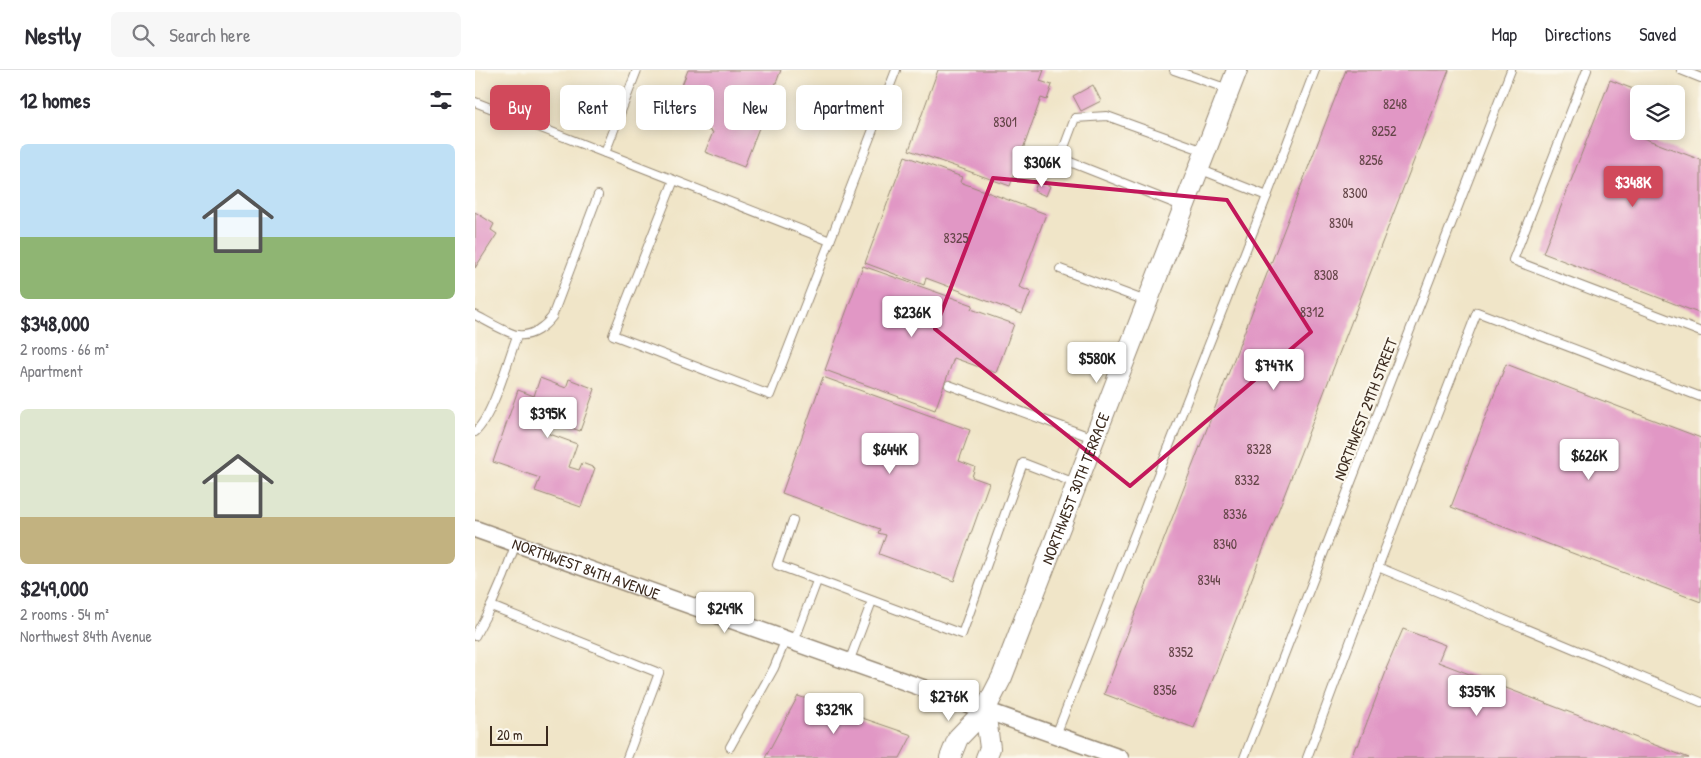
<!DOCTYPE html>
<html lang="en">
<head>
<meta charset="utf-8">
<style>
	body { margin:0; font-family:"Patrick Hand",sans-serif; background:#f7f7f7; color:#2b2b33; height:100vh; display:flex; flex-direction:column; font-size:19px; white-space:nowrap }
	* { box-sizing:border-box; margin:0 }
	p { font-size:16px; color:#7c7c81 }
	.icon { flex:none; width:28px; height:28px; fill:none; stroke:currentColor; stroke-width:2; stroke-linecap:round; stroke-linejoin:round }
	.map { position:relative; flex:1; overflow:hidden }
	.sheet { display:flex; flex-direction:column; background:#fff; width:475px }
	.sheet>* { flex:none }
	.hud { position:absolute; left:15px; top:15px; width:475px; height:45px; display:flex; gap:10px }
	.buttons { position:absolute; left:1155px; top:15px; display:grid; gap:10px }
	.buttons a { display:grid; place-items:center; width:55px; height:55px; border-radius:8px; background:#fff; box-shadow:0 2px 12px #0003; font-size:25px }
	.scale { position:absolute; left:15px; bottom:12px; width:58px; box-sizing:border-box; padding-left:5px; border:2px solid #3b2a1e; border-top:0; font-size:14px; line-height:18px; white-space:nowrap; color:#3b2a1e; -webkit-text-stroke:4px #fbf7ec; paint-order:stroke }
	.price { position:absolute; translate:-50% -42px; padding:0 11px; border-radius:5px; background:#fff; color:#222; font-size:16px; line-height:32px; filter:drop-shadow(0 1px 2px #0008) }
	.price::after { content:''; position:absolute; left:50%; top:30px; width:15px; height:11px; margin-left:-8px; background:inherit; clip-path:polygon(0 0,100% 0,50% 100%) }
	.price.selected { background:#d1495b; color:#fff }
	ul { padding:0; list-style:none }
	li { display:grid; align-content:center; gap:10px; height:265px; padding:0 20px }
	li span { display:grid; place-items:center; height:155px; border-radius:8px; color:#555 }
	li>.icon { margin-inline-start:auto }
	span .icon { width:90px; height:90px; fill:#fffc; stroke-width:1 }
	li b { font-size:21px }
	h2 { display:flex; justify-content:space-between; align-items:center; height:60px; padding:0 20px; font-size:21px }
	.pill { padding:0 18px; border-radius:8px; background:#fff; box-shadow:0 2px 12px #0003; font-size:18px; line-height:45px }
	.pill.selected { background:#d1495b; color:#fff }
	header { display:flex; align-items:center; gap:30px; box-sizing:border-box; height:70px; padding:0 25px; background:#fff; border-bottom:1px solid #e1e1e2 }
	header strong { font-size:24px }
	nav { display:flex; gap:28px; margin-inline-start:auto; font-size:18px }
	.search { width:350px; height:45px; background:#f7f7f7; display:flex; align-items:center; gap:12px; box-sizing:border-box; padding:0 18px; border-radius:8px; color:#7c7c81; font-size:19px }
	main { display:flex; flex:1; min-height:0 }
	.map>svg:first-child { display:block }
</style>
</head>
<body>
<header>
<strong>Nestly</strong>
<div class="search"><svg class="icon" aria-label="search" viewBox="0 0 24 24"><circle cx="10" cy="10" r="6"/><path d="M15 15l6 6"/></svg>Search here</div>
<nav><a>Map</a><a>Directions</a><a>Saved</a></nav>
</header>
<main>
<section class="sheet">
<h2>12 homes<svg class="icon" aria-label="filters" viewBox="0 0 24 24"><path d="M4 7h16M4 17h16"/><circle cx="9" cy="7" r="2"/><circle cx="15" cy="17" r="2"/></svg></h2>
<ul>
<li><span style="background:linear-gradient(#bfe0f5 60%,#8fb573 0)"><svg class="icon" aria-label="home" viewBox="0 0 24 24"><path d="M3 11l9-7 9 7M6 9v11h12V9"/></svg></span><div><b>$348,000</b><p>2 rooms · 66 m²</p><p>Apartment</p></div></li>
<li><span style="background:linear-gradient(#dfe7d0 70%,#c2b280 0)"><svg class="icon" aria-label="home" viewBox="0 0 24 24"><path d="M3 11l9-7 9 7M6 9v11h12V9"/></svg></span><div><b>$249,000</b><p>2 rooms · 54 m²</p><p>Northwest 84th Avenue</p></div></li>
</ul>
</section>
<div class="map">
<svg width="1226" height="688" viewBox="0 0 1226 688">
	<rect width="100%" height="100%" fill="#fbf7ec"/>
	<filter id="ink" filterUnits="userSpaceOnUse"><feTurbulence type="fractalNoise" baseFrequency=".02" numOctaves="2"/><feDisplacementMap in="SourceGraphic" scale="10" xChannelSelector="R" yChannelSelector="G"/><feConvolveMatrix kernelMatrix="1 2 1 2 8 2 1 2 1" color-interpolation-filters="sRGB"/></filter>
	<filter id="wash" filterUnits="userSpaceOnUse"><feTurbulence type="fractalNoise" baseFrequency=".0096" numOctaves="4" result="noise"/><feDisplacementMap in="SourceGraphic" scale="20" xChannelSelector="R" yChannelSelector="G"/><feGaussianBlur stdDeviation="1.12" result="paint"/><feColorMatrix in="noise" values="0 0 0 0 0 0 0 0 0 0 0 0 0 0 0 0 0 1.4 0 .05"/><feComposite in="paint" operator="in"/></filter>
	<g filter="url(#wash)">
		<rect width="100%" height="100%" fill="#f0e5c8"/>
		<g id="blocks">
			<g fill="#e197c5">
				<polygon points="213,0 306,0 269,97 230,82 238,62 195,45"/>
				<polygon points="463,0 569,0 565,11 577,15 572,30 566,28 535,116 434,80"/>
				<polygon points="871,0 974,0 719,658 629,624"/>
				<polygon points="1135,10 1171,24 1164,24 1164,55 1160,65 1226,90 1226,244 1068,183"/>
				<polygon points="618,15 626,31 606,41 598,26"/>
				<polygon points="430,86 487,107 485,112 571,144 544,217 556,222 547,244 451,208 449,215 390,193"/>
				<polygon points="563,111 575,116 571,126 559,121"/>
				<polygon points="0,142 19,154 16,160 22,164 0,198"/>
				<polygon points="388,196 498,235 496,239 539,254 521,303 479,288 460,340 350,300"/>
				<polygon points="1031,294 1226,368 1226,532 976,437"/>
				<polygon points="348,307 495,360 484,391 500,397 497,407 514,413 479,511 404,484 411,465 403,463 405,459 307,423"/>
				<polygon points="65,308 91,318 94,309 120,319 105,361 80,352 82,346 78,344 72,363 102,374 94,397 104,400 107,393 120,398 106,437 60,421 65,408 18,392 43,320 59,326"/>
				<polygon points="928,559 970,575 963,592 1214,688 876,688 881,675 883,676 912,599 911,599"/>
				<polygon points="323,626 437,665 425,688 290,688"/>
			</g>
		</g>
	</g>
	<g filter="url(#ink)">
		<use href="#blocks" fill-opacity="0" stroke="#968873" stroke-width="1"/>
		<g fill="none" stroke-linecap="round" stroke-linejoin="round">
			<defs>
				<g id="service">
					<polyline points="162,0 130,83 355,171 295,325 138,265 199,110"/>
					<polyline points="699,0 753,19"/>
					<polyline points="1112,0 1038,190 1226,262"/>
					<polyline points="1206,0 1226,8"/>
					<polyline points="0,32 130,83"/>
					<polyline points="724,99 792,126 840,0"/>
					<polyline points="709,137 585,88 600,48 632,46 729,81"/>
					<polyline points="355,171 421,0"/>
					<polyline points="585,199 671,231"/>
					<path d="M0 245C10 250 35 265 43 265 57 267 70 256 77 247L123 125"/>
					<polyline points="474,315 618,368"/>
					<path d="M0 362C18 346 33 290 42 266"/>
					<polyline points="318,450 302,495 487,564 548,393 600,413"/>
					<polyline points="903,497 1226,632"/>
					<polyline points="16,536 29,506 41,473"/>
					<polyline points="0,566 16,536 184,603 152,688"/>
					<polyline points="319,572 342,511"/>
					<polyline points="374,592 397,531"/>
					<polyline points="581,665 792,126"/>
					<polyline points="255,677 299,598 311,569"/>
					<polyline points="769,688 1036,0"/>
					<polyline points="832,688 903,497 1002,242 1226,327"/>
				</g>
				<g id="minor">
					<path id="s1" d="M0 459 645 688"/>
				</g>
				<g id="tertiary">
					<polyline points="510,640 515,678 511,688"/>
					<path id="s2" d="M475 688 483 668 510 640 527 607 762 0"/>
				</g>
			</defs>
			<use href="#service" stroke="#968873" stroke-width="10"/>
			<use href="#minor" stroke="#968873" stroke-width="19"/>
			<use href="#tertiary" stroke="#968873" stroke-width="22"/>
			<use href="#service" stroke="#fff" stroke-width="8"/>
			<use href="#minor" stroke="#fff" stroke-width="16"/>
			<use href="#tertiary" stroke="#fff" stroke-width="20"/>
		</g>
	</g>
	<path fill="none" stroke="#c2185b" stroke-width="4" stroke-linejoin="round" d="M518 108 752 130 836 262 655 416 460 259Z"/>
	<g text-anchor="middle" stroke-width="4.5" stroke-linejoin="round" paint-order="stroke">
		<g font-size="14" fill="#644548">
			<text x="920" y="39">8248</text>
			<text x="530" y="57">8301</text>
			<text x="909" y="66">8252</text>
			<text x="896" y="95">8256</text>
			<text x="880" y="128">8300</text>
			<text x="866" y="158">8304</text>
			<text x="481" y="173">8325</text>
			<text x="851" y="210">8308</text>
			<text x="837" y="247">8312</text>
			<text x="784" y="384">8328</text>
			<text x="772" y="415">8332</text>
			<text x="760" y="449">8336</text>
			<text x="750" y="479">8340</text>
			<text x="734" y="515">8344</text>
			<text x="706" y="587">8352</text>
			<text x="690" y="625">8356</text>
		</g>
		<g font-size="16" fill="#3b2a1e" stroke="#fbf7ec">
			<text transform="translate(890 339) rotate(-69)" y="6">NORTHWEST 29TH STREET</text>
			<text dy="6" stroke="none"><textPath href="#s2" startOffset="300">NORTHWEST 30TH TERRACE</textPath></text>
			<text dy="6" stroke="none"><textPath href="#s1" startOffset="118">NORTHWEST 84TH AVENUE</textPath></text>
		</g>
	</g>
</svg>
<div class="buttons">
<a><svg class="icon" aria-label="layers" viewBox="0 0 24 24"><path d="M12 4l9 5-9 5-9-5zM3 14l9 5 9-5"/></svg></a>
</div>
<div class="scale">20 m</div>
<b class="price" style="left:567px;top:118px">$306K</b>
<b class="price selected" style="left:1158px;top:138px">$348K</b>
<b class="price" style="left:437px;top:268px">$236K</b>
<b class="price" style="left:622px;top:314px">$580K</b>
<b class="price" style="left:799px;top:321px">$747K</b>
<b class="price" style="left:73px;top:369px">$395K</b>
<b class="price" style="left:415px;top:405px">$644K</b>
<b class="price" style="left:1114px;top:411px">$626K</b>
<b class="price" style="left:250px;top:564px">$249K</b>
<b class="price" style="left:1002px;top:647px">$359K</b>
<b class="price" style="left:474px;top:652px">$276K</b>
<b class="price" style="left:359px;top:665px">$329K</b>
<div class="hud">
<a class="pill selected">Buy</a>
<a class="pill">Rent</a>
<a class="pill">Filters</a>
<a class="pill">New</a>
<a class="pill">Apartment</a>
</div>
</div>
</main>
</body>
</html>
